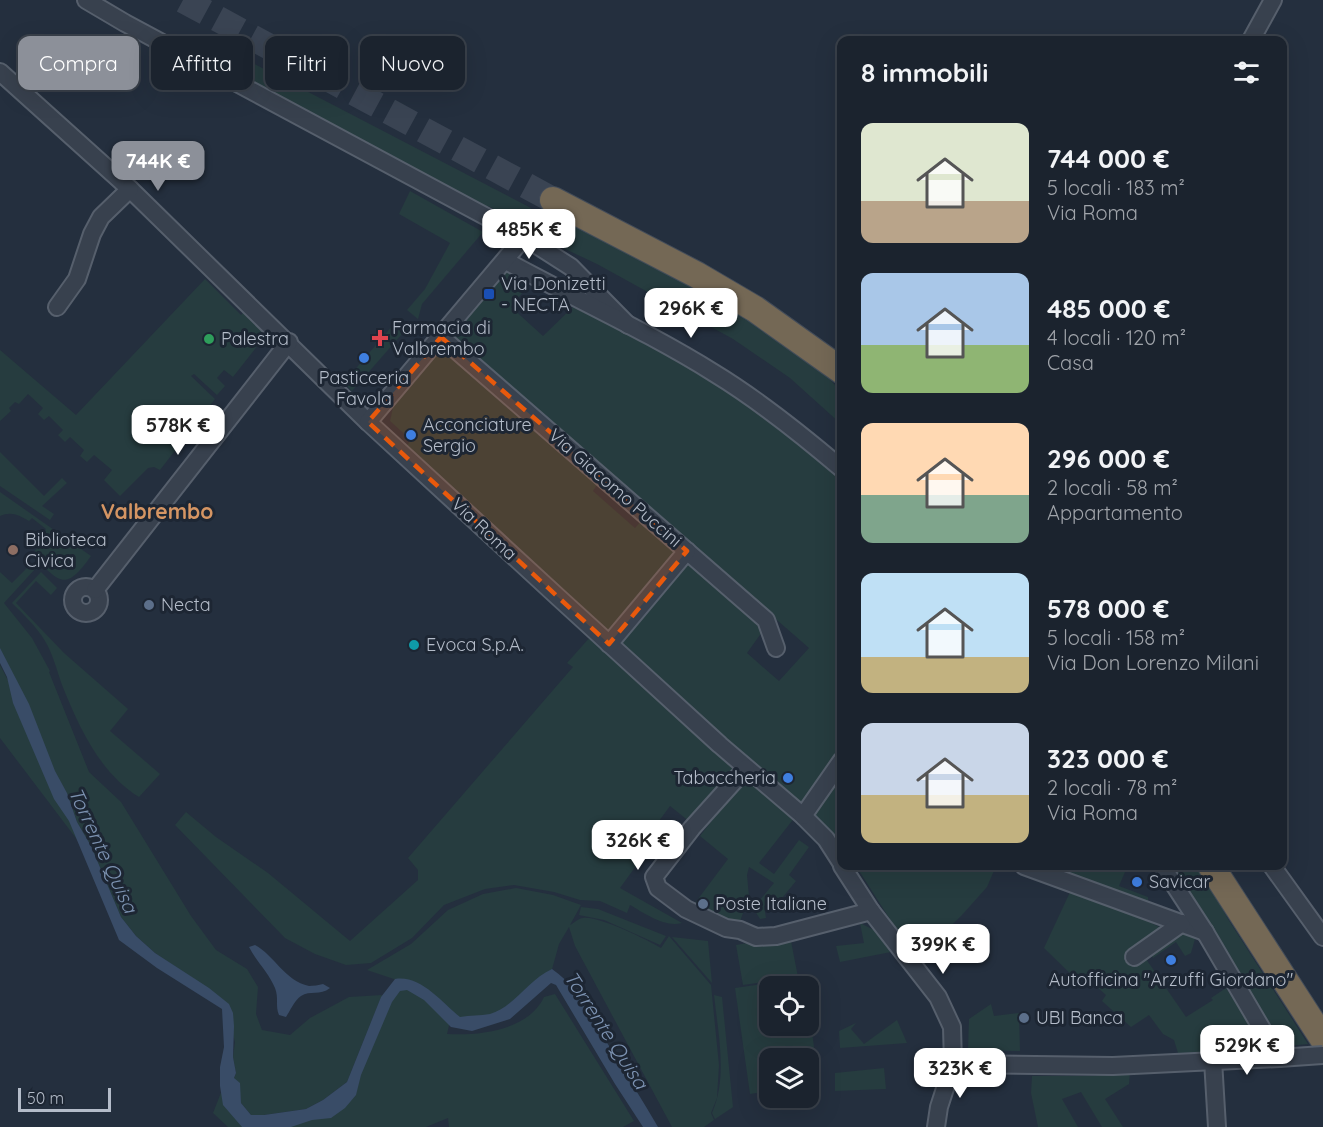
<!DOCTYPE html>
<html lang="it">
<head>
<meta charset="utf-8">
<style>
	body { margin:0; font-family:Quicksand,sans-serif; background:#282f3a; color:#f1f3f6; height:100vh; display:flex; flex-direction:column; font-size:22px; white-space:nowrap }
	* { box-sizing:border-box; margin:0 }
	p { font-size:20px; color:#a0a4aa }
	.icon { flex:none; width:33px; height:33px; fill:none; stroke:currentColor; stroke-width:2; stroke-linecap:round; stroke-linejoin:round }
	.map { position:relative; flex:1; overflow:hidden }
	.details { position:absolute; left:837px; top:36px; width:450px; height:834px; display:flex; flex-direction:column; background:#1b232e; border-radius:12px; box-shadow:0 6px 24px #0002,0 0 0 2px #39404a }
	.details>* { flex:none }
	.top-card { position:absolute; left:18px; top:36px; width:570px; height:54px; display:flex; gap:12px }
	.fabs { position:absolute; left:759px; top:976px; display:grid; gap:12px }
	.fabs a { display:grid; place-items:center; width:60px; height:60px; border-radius:12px; background:#1b232e; box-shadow:0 6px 24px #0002,0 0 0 2px #39404a; font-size:30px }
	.scale { position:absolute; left:18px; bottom:15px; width:93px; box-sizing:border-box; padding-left:6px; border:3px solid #b4bcc9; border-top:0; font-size:16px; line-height:21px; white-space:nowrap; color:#b4bcc9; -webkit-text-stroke:4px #1d2633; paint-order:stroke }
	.price { position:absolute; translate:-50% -51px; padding:0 14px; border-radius:12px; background:#fff; color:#222; font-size:20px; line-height:39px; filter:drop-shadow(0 2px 3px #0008) }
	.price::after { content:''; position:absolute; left:50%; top:36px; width:18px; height:14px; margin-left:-9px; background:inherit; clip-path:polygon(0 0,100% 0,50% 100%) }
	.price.selected { background:#8c9099; color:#fff }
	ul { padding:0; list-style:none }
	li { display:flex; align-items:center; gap:18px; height:150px; padding:0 24px }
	li span { display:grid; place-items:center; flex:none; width:168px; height:120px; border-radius:12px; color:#555 }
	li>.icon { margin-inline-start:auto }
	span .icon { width:72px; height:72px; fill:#fffc; stroke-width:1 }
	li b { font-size:26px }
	h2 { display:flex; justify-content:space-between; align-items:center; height:72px; padding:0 24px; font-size:26px }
	.tag { padding:0 21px; border-radius:12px; background:#1b232e; box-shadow:0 6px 24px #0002,0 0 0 2px #39404a; font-size:21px; line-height:54px }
	.tag.selected { background:#8c9099; color:#fff }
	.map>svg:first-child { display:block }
</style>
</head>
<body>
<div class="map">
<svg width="1323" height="1127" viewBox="0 0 1323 1127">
	<rect width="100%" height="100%" fill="#242f3e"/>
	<g fill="#263c3f">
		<polygon points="197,34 531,208 524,219 517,221 488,206 486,210 182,47 187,39 192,42"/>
		<polygon points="410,191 483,232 422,304 418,319 407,310 425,289 450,243 399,214"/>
		<polygon points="548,209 735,309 817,365 841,392 841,424 790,378 733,339 597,264 546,240 541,235 539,229"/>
		<polygon points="506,268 530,283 511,307 543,336 573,307 652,344 782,427 842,482 841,746 801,806 405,448 411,440 390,421 394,403 442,345 599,482 593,491 635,528 642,520 760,620 762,632 747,653 779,681 809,648 467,349 456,338 455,328"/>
		<polygon points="205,279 241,315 245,311 262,327 266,335 233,377 224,370 217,378 225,386 217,395 194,374 191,376 215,399 160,470 154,467 148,468 120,496 104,480 112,470 94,455 87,462 80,456 84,450 70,437 65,442 58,435 63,430 49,416 44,420 38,414 43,408 28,394 19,404 15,402 9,408 11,411 0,421 0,350 76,415"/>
		<polygon points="399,318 411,328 402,334 352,391 341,380 349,372 352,373"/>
		<polygon points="0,452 44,496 62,478 67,483 42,506 54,514 50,520 0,486"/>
		<path d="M0 492 91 556C64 594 60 581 31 555L48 536 44 532 46 529 32 518 29 521C19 515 11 511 0 516Z"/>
		<polygon points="27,559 36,568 4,603 32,638 50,671 49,672 89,772 121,802 191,916 216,950 247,969 258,987 256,1014 262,1030 290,1035 310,1018 349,997 382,995 347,1082 323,1100 306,1109 264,1115 251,1115 241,1103 241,1099 234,1078 236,1073 233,1057 235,1042 223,1001 191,977 155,953 136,936 121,917 91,846 77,822 67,793 58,778 91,858 0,738 0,665 11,686 0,660 0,572 12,583 28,567 24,562"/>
		<path d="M41 572 57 588 51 595 36 581 16 603 64 653 128 709 110 731 160 774 139 797C99 772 79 727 62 685 57 671 53 654 45 641 37 627 23 614 12 603Z"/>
		<path d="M591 636 737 770 690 822 670 806 648 836 652 844 620 888 682 923C665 928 644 913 630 905L627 913 600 901 580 900 554 892 514 885 485 889 444 905 412 938 371 963 346 965 315 954 285 938 175 825 186 812 216 837 268 873 350 941 418 880V870L408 858 573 667 567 663Z"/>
		<polygon points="841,770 841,846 828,828 813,815"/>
		<polygon points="745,778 795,817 759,863 774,874 799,840 809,847 789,875 796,881 778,903 764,906 766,918 760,919 755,911 759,901 774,883 749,867 747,875 749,897 739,924 692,907 728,859 700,836"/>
		<polygon points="856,866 996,866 987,887 962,915 916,960"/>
		<polygon points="1047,866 1133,866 1125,872 1119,886 1148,897 1148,904"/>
		<polygon points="1171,866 1199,866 1228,919 1308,1044 1286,1046 1277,1039"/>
		<path d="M516 888 553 895 581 905 570 925C574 923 579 918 583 918 597 915 648 940 661 948L669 936 711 985 719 1065 717 1098 711 1113 714 1120 704 1127H672L575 946 569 927 559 944 551 973 488 1020 451 1017 447 1034C479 1036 529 1030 544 997L555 994 634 1121 623 1127H449L448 1118 426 1127H228L213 1113 226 1080 244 1120 337 1107 378 1012 403 982 367 970 411 944 448 910 483 894Z"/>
		<polygon points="1071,890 1132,913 1165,930 1127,955 1137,965 1146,959 1186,1017 1213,1000 1211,998 1226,988 1262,1043 1257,1050 1178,1053 1174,1040 1163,1034 1149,1015 1131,1027 1102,1001 1106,995 1085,976 1079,982 1044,948"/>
		<polygon points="581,907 598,909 666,936 660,945 604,920 579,915"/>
		<polygon points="860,923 874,930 890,947 891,952 840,962 836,946 864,943"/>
		<polygon points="1188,928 1195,939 1191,953 1185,956 1176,942 1153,958 1151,953"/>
		<polygon points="790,936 798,977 743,985 736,945"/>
		<polygon points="672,937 708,941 712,983"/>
		<polygon points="804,978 805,987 770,987 770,1026 808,1026 809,1010 819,1084 809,1085 808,1059 770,1059 769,1091 750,1094 735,988"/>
		<path d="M714 995 722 997 733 1107 715 1119 712 1113C728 1077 718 1033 714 995Z"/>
		<polygon points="991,1004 994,1016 1019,1013 1020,1051 968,1050 969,1019"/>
		<polygon points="897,1020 907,1043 840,1048 839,1031 856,1023 851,1029 864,1044"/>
		<polygon points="884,1068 886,1089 835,1091 835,1073"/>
		<polygon points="1130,1071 1129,1084 1105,1099 1123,1127 1102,1127 1081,1092 1062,1099 1078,1127 1038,1127 1031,1093 1032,1076 1093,1076"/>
	</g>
	<g fill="#394c67">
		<path d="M0 648 29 704 55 771 67 793 77 822 91 846 121 917 136 936 155 953 209 988 229 1004 233 1013 234 1026 233 1057 236 1073 234 1078 240 1083 241 1103 251 1115H264L306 1109 323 1100 347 1082 381 997 395 979C421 975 441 1002 460 1017 470 1015 480 1016 490 1014 513 1008 529 979 552 969 581 989 594 1022 612 1051 627 1076 643 1101 658 1127H643L615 1084 556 985 551 983 510 1019 472 1031 451 1027 424 1000 407 990 400 991 392 1002 361 1075 356 1095 345 1108 331 1118 312 1120 291 1127H242L223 1105 220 1086V1067L224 1047 222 1009 157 968 119 940 69 821 54 799 13 703 7 677 0 663Z"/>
		<path d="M255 945C274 955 285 981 309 986 313 986 319 985 323 984L330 988C320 996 310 990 301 996 294 1001 290 1011 286 1017L279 1015C275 1006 279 998 275 988 269 973 256 961 249 947Z"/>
	</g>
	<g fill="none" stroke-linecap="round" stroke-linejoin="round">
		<polyline stroke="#3a4453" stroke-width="26" stroke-dasharray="26 13" stroke-linecap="butt" points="183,0 553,200"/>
		<defs>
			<g id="minor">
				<polyline points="86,0 125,23 524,237 571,267 628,325"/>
				<polyline points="1251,40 1273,0"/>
				<polyline points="0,72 130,189 368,422 559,598 720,745 803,816 826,839 842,864"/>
				<path d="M506 261C575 299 647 331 714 373 760 401 801 434 842 469"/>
				<polyline points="57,307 77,279 92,234 101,217 130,189"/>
				<polyline points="441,337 766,620 776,648"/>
				<polyline points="368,422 524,237"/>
				<circle cx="86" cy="600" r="13"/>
				<polyline points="95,590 289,342"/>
				<polyline points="609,644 687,551"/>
				<polyline points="746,768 692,828 654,877 658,888 686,909 726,928 740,930 756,937 776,936 871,911"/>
				<polyline points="803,816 842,760"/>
				<polyline points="842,866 871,911 938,997 952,1027 953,1064 939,1107 936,1127"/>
				<polyline points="1024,866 1205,932"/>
				<polyline points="1272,866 1323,937"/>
				<polyline points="1134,957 1182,923"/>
				<polyline points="1213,1060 1217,1127"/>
				<polyline points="953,1064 1113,1066 1279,1058 1205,932 1162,866"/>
			</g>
			<g id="highway">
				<polyline points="553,200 697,275 755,309 842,371"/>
				<polyline points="1211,866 1323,1039"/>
			</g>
		</defs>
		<use href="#minor" stroke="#565f6c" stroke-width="20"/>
		<use href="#highway" stroke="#434c59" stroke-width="28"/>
		<use href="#minor" stroke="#38414e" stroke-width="16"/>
		<use href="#highway" stroke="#746855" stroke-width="26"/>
		<defs>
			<polyline id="minor-bridge" points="1279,1058 1323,1055"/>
		</defs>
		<use href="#minor-bridge" stroke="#565f6c" stroke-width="20" stroke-linecap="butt"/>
		<use href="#minor-bridge" stroke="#38414e" stroke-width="16"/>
	</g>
	<path fill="#e8590c" fill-opacity="0.2" stroke="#e8590c" stroke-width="4.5" stroke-dasharray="12 8" stroke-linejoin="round" d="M441 337 687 551 609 644 368 422Z"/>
	<rect fill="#1a4fb4" stroke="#1d2633" stroke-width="2" x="483" y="288" width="12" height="12" rx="3"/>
	<path fill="#e0444e" stroke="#1d2633" stroke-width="2" d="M377 329h6v6h6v6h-6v6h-6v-6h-6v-6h6z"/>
	<circle fill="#2e9e5b" stroke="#1d2633" stroke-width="2" cx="209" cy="339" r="6"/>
	<g fill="#3f7fe0" stroke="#1d2633" stroke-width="2">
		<circle cx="364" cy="358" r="6"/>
		<circle cx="411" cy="435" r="6"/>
		<circle cx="788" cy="778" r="6"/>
		<circle cx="1137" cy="882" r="6"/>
		<circle cx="1171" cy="960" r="6"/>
	</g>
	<circle fill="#8d6e63" stroke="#1d2633" stroke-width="2" cx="13" cy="550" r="6"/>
	<g fill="#5c6f8a" stroke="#1d2633" stroke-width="2">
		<circle cx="149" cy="605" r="6"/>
		<circle cx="703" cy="904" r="6"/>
		<circle cx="1024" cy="1018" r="6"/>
	</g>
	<circle fill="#0f9aa8" stroke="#1d2633" stroke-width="2" cx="414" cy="645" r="6"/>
	<g text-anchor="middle" stroke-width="6" stroke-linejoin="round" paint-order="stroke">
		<g font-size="18" fill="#b4bcc9" stroke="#1d2633" text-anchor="start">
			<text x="501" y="290">Via Donizetti<tspan x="501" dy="21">- NECTA</tspan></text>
			<text x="392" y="334">Farmacia di<tspan x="392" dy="21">Valbrembo</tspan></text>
			<text x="221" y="345">Palestra</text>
			<text x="364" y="384" text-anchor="middle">Pasticceria<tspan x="364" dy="21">Favola</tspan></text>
			<text x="423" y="431">Acconciature<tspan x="423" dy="21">Sergio</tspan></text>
			<text x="25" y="546">Biblioteca<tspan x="25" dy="21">Civica</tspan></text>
			<text x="161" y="611">Necta</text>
			<text x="426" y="651">Evoca S.p.A.</text>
			<text x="776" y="784" text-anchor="end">Tabaccheria</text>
			<text x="1149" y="888">Savicar</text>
			<text x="715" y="910">Poste Italiane</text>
			<text x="1171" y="986" text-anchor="middle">Autofficina "Arzuffi Giordano"</text>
			<text x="1036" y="1024">UBI Banca</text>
		</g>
		<g font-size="18" fill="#b4bcc9" stroke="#1d2633">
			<text transform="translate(615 488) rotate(41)" y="6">Via Giacomo Puccini</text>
			<text transform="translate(484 529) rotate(43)" y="6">Via Roma</text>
		</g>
		<g font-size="20" font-style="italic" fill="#7c92b1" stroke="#1d2633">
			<text transform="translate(103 850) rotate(65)" y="7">Torrente Quisa</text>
			<text transform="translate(606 1030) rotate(57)" y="7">Torrente Quisa</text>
		</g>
		<g font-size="21" font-weight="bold" fill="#d59563" stroke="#1d2633">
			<text x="157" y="519">Valbrembo</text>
		</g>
	</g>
</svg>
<div class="fabs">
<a><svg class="icon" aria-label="locate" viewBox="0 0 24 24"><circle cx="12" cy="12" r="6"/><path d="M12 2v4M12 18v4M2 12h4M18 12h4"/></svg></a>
<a><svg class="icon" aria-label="layers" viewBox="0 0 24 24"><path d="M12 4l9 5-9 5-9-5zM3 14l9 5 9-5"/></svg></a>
</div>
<div class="scale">50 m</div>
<b class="price selected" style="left:158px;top:192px">744K €</b>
<b class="price" style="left:529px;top:260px">485K €</b>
<b class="price" style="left:691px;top:339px">296K €</b>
<b class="price" style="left:178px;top:456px">578K €</b>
<b class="price" style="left:638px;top:871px">326K €</b>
<b class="price" style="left:943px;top:975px">399K €</b>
<b class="price" style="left:1247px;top:1076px">529K €</b>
<b class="price" style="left:960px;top:1099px">323K €</b>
<div class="top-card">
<a class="tag selected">Compra</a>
<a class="tag">Affitta</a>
<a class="tag">Filtri</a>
<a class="tag">Nuovo</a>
</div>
<section class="details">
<h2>8 immobili<svg class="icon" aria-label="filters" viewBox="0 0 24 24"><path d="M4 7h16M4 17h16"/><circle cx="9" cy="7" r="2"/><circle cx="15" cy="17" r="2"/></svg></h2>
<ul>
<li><span style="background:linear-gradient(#dfe7d0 65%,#b9a48a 0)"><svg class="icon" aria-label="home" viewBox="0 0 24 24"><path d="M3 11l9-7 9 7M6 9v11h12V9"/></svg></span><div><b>744 000 €</b><p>5 locali · 183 m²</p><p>Via Roma</p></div></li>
<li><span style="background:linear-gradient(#a9c7e8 60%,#8fb573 0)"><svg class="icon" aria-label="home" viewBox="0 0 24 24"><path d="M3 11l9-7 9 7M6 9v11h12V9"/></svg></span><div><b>485 000 €</b><p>4 locali · 120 m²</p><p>Casa</p></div></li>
<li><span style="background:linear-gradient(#ffd9b3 60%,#7fa58c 0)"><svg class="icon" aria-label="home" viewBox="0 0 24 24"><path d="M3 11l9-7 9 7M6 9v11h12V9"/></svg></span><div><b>296 000 €</b><p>2 locali · 58 m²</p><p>Appartamento</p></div></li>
<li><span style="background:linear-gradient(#bfe0f5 70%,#c2b280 0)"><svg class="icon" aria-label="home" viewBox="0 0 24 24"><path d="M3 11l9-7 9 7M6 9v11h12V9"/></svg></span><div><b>578 000 €</b><p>5 locali · 158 m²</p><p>Via Don Lorenzo Milani</p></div></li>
<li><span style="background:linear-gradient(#c9d6e8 60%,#c2b280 0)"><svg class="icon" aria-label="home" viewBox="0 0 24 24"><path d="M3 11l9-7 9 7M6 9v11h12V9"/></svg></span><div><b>323 000 €</b><p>2 locali · 78 m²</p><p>Via Roma</p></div></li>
</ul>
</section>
</div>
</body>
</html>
